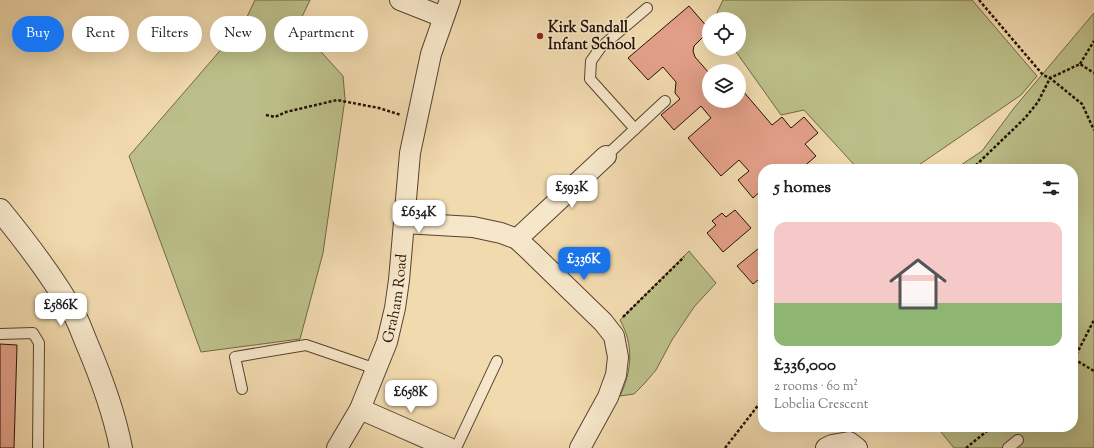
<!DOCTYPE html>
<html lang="en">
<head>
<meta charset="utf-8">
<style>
	body { margin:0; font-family:"Sorts Mill Goudy",serif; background:#f6f6f6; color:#202124; height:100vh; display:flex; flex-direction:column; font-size:15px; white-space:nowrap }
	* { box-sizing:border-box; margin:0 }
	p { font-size:13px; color:#757577 }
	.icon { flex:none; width:22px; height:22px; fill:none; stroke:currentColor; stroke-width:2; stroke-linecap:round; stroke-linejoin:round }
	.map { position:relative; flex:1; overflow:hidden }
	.details { position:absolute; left:758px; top:164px; width:320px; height:268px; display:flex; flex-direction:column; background:#fff; border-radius:16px; box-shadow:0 4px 16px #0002 }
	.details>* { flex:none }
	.top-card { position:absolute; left:12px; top:16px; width:380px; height:36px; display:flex; gap:8px }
	.controls { position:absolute; left:702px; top:12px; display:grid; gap:8px }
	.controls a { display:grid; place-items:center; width:44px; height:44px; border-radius:50%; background:#fff; box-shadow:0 4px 16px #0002; font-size:20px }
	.price { position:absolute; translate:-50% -34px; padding:0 9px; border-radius:8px; background:#fff; color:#222; font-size:13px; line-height:26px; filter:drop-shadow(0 1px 2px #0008) }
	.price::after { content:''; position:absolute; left:50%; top:24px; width:12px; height:9px; margin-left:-6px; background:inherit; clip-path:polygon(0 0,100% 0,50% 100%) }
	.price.on { background:#1a73e8; color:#fff }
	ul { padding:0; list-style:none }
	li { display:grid; align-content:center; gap:8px; height:212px; padding:0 16px }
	li span { display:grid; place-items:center; height:124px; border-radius:12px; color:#555 }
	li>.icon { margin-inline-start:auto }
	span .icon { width:72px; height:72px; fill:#fffc; stroke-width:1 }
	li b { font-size:17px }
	h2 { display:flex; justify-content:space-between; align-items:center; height:48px; padding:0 16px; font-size:17px }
	.pill { padding:0 14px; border-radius:18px; background:#fff; box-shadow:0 4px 16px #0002; font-size:14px; line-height:36px }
	.pill.on { background:#1a73e8; color:#fff }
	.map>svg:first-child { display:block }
</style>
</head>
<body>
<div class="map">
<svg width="1094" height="448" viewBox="0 0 1094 448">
	<rect width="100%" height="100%" fill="#f1daae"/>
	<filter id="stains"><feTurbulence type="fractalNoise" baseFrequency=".005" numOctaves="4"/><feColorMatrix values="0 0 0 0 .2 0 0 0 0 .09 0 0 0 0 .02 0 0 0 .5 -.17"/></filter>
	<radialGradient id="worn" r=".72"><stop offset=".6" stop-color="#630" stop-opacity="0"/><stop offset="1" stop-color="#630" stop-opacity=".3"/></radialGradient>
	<g fill="#bcbf89" stroke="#706848">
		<polygon points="255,0 310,0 300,21 313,43 343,76 345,99 323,253 300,339 201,352 129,156 244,23"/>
		<polygon points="723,0 972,0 1037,76 1021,95 913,169 858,169 804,110 781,115 734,49 739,49 739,19 714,19"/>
		<polygon points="1094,13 1094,448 954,448 937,427 1073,427 1073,169 955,169 982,151 1014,108"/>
		<path d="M689 251 716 283 694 307 672 340 656 370 644 384 634 394 620 396C632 371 634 345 620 320Z"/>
	</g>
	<g fill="#e4a18a" stroke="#241007">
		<polygon points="689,6 709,29 709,31 694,46 693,51 695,57 709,73 709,101 739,101 739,92 742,90 772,125 782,117 791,128 804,117 818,133 805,144 816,156 801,169 763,169 763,189 753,198 738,180 749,171 739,160 721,176 688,138 711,118 701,106 674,130 661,115 680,99 675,93 676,82 663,67 648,80 628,58"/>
		<polygon points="735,210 751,228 723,252 707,233 716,225 712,221 722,213 726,217"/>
		<polygon points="759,248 763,253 763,276 753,284 737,266"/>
		<polygon points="0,344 17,345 14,448 0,448"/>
	</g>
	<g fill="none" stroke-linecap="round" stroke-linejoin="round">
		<defs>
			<g id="service">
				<polyline points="635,129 590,79 591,61 601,47 647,8"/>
				<polyline points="606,156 665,101"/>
				<polyline points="0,334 33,333 39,343 38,448"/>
				<polyline points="242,389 235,357 306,345 376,369"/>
				<polyline points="456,448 497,361"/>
				<polyline points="1008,448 1018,440"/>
			</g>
			<g id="minor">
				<polyline points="400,0 443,17"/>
				<polyline points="404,223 473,227 501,233 517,239 530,251 603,322 614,336 618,357 616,375 608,397 580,448"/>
				<polyline points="517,239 606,156"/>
				<polyline points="360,409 449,448"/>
				<path id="s1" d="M337 448 360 409 387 342 395 308 399 280 410 153 431 54 450 0"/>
				<polyline points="826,448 832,445 849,442 857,448"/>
			</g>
			<path id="tertiary" d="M0 210C27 243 54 278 75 316 80 325 83 335 87 344 101 377 114 412 121 448"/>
		</defs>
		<use href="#service" stroke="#574231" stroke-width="12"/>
		<use href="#minor" stroke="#574231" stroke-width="22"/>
		<use href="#tertiary" stroke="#574231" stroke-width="24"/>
		<g stroke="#241007" stroke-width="2.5" stroke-dasharray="3 2" stroke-linecap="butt">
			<polyline points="979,0 1043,75 1050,78 1080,64 1094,73"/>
			<polyline points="1080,64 1094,41"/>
			<polyline points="266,115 275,117 286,112 337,100 379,108 401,115"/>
			<polyline points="972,169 1025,118 1038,102 1050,78 1082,104 1094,130"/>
			<polyline points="623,317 684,257"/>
			<polyline points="1074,359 1094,320"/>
			<polyline points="1074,359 1094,371"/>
			<polyline points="725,448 763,399"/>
			<polyline points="966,448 992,427"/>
		</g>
		<use href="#service" stroke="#f6e7ca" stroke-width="10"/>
		<use href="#minor" stroke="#f6e7ca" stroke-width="20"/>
		<use href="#tertiary" stroke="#f6e7ca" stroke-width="22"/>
	</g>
	<circle fill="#8f2418" stroke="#f6e7ca" stroke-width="1.5" cx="540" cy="36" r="4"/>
	<g text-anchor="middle" stroke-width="3" stroke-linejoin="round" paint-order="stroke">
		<g font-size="15" font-weight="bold" fill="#241007" stroke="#f6e7ca" text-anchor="start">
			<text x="548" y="32">Kirk Sandall<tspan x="548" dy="17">Infant School</tspan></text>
		</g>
		<g font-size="15" fill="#241007" stroke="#f6e7ca">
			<text dy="5" stroke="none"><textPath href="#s1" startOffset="162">Graham Road</textPath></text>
		</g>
	</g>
	<rect width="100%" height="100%" filter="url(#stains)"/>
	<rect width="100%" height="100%" fill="url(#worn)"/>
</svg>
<div class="controls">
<a><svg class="icon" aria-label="locate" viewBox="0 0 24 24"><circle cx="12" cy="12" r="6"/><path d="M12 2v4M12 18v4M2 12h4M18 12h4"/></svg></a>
<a><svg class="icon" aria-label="layers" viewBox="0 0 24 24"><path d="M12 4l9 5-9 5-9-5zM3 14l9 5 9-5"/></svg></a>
</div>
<b class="price" style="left:572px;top:209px">£593K</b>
<b class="price" style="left:419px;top:234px">£634K</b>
<b class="price on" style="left:584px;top:281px">£336K</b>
<b class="price" style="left:61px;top:327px">£586K</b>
<b class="price" style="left:411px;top:414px">£658K</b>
<div class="top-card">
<a class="pill on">Buy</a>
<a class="pill">Rent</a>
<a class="pill">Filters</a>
<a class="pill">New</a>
<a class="pill">Apartment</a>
</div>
<section class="details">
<h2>5 homes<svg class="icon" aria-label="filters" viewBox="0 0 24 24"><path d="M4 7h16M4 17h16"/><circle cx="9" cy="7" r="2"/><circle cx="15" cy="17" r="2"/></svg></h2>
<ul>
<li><span style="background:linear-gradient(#f6c9c9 65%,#8fb573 0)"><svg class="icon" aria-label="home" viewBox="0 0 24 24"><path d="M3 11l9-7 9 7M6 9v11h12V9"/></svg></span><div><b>£336,000</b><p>2 rooms · 60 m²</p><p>Lobelia Crescent</p></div></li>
</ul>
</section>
</div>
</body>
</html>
